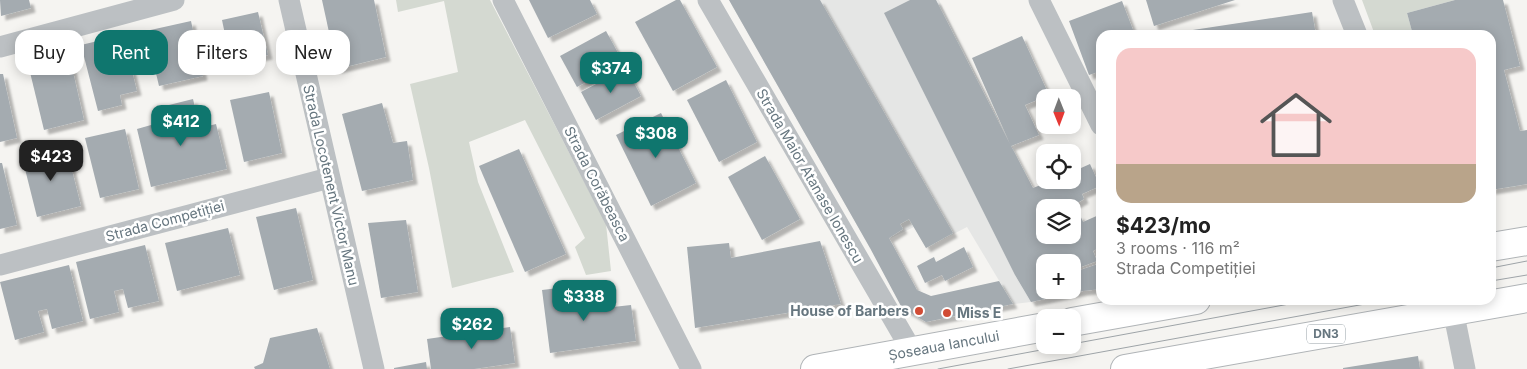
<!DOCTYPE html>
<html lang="en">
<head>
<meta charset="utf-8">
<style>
	body { margin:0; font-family:Inter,sans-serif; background:#f2f2f2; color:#222; height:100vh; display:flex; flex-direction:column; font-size:19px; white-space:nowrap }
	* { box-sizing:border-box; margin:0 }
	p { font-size:16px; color:#767676 }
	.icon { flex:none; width:28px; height:28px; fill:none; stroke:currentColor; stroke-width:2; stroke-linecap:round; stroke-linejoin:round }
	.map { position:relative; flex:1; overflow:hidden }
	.panel { position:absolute; left:1096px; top:30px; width:400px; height:275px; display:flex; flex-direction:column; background:#fff; border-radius:15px; box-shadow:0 2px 12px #0003 }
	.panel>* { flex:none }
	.guide { position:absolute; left:15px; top:30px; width:475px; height:45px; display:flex; gap:10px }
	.needle { width:32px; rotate:179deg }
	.tools { position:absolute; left:1036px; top:89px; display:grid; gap:10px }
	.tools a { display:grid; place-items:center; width:45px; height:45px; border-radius:10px; background:#fff; box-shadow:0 2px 12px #0003; font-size:25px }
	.price { position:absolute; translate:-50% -42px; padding:0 11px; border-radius:10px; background:#0f766e; color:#fff; font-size:16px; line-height:32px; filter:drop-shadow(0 1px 2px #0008) }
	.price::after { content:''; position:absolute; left:50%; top:30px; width:15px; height:11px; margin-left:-8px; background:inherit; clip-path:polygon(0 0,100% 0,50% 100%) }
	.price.on { background:#222; color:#fff }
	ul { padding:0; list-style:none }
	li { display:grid; align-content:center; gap:10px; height:265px; padding:0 20px }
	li+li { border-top:1px solid #e0e0e0 }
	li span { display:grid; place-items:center; height:155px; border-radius:15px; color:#555 }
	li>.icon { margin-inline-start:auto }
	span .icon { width:90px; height:90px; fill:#fffc; stroke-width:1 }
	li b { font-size:21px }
	.tag { padding:0 18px; border-radius:15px; background:#fff; box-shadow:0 2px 12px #0003; font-size:18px; line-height:45px }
	.tag.on { background:#0f766e; color:#fff }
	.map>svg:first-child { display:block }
</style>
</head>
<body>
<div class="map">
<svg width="1527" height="369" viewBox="0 0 1527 369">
	<defs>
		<filter id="shadow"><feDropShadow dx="4.5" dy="4.5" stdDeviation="1" flood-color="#0004"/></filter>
	</defs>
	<rect width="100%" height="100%" fill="#f5f4f1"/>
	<polygon fill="#e5e6e5" points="729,0 939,0 1045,213 1045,235 1064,251 1015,275 1031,302 1013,304 967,227 926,248 914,227 870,248"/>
	<g fill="#d4d9d1">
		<polygon points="396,0 490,0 606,224 611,271 586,275 575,247 585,238 525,120 469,142 478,182 514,272 452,288 429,168 410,84 458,72 444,1 398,12"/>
		<polygon points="1362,0 1455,0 1407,13 1413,35 1375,35"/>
	</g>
	<g fill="#a4abb0" fill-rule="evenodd" filter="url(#shadow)">
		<polygon points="0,0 29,0 31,8 1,16"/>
		<polygon points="322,0 374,0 386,57 337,69"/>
		<polygon points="529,0 590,0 597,14 548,38"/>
		<polygon points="676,0 680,0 717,67 673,91 635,22"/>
		<polygon points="729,0 820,0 953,233 926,248 909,219 900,224 903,229 889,238 917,290 931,296 999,281 1013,304 926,322 902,308 870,248"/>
		<path d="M910 0H936L1010 144 972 58 1022 36 1049 95 1025 105 1039 135 1011 146 1033 188 1053 180H1072V172L1090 164 1100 186 1082 194 1084 199 1074 205 1068 202 1061 206 1063 208H1045V235H1072V217L1080 215 1083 222 1101 214V247L1093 251 1097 261 1073 270 1074 272 1101 263V289L1083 291 1031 302 1015 275 884 13ZM1045 262H1072V290H1045Z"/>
		<polygon points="1146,0 1235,0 1154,26"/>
		<polygon points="1455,0 1503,0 1520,66 1504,70 1520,131 1527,130 1527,184 1491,190 1491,35 1413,35 1407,13"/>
		<polygon points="1122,1 1135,35 1101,35 1101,71 1089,75 1069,21"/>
		<polygon points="258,12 268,55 231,63 222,20"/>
		<polygon points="1312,12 1316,35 1173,35 1173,33"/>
		<polygon points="191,21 203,76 159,86 146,31"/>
		<polygon points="606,31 623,62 577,87 560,56"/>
		<polygon points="123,35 137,91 120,95 122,105 98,111 81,45"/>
		<polygon points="69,54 84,120 44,130 28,64"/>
		<polygon points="626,68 641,96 596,120 581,92"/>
		<polygon points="0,74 3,74 17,138 0,142"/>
		<polygon points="726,80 757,142 719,162 687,100"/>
		<polygon points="269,92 282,153 244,162 230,100"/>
		<polygon points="193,99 200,128 216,124 227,169 151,187 137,129 172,119 169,105"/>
		<polygon points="382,103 393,143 407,141 413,180 362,191 342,114"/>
		<polygon points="661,113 696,183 651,206 616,135"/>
		<polygon points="125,129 139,189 100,198 85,138"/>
		<polygon points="66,146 81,206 37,217 22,157"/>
		<polygon points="519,149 566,254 525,272 479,166"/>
		<polygon points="765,156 800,219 762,240 728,177"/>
		<polygon points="0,163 2,163 17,225 0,229"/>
		<polygon points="296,208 313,280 274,290 256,217"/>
		<polygon points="406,220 418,292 381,298 368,223"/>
		<polygon points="228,228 240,275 177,291 165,243"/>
		<polygon points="820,241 841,304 695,328 687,247 729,243 731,258"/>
		<polygon points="145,245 159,301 128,308 123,289 114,291 119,312 90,319 76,262"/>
		<polygon points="964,247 973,267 945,281 942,275 925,283 917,266 934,257 936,262"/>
		<polygon points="69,265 83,321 52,329 47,309 38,311 44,332 15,340 0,282"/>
		<polygon points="583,285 586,310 631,305 636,341 550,353 542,290"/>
		<polygon points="510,327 515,363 474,369 431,369 427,339"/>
		<polygon points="317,328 330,369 255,369 254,367 263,363 270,338"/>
		<polygon points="1418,356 1420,369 1343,369 1343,368"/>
		<polygon points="426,362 427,369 394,369 394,368"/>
	</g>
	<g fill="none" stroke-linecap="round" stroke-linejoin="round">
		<defs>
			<g id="primary">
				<polyline points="1491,247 1527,241"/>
				<polyline points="1072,322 1196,300"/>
				<path id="s1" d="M815 369 1045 327"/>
				<polyline points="1125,369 1527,298"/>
			</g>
		</defs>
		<use href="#primary" stroke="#b0b4b7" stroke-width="30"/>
		<g stroke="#bcc0c3" stroke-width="21">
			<polyline points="289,0 374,369"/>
			<polyline points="503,0 691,369"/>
			<polyline points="708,0 912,351"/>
			<polyline points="1039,0 1101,125"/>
			<polyline points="1343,0 1357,35"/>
			<polyline points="0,47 174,0"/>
			<polyline points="0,265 329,178"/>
			<polyline points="1451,300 1465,369"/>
		</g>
		<use href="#primary" stroke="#fff" stroke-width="28"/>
		<g stroke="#9ea4a8" stroke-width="1">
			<polyline points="1491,268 1527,261"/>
			<polyline points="1491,281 1527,275"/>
			<polyline points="1072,344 1311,300"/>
			<polyline points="938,369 1068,345"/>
			<polyline points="1008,369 1387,300"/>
		</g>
	</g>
	<g fill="#d14c35" stroke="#fff" stroke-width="2">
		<circle cx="919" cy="311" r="5"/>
		<circle cx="947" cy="313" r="5"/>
	</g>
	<g text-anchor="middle" stroke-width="5" stroke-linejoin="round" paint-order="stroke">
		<rect fill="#fff" stroke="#949fa5" stroke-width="1" x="1307" y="324.5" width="38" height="19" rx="4"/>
		<g font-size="12" font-weight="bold" fill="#66767f">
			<text x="1326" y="338">DN3</text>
		</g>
		<g font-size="14" fill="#66767f" stroke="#fff">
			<text transform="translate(810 176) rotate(60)" y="5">Strada Maior Atanase Ionescu</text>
			<text transform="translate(597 184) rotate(63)" y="5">Strada Corăbeasca</text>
			<text transform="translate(331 185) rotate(77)" y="5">Strada Locotenent Victor Manu</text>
			<text transform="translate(165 221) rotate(-15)" y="5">Strada Competiției</text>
			<text dy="5" stroke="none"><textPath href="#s1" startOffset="131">Șoseaua Iancului</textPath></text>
		</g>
		<g font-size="14" font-weight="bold" fill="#66767f" stroke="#fff" text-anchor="end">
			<text x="909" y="316">House of Barbers</text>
			<text x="957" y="318" text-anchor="start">Miss E</text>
		</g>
	</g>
</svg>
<div class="tools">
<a><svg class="needle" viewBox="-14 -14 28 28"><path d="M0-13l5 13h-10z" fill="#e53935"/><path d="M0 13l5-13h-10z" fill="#767676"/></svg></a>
<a><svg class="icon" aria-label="locate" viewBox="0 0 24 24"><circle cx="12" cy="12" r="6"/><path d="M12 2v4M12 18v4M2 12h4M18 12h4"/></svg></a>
<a><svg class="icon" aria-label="layers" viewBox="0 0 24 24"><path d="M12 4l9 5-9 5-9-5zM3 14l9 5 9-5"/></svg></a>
<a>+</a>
<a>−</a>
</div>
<b class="price" style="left:611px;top:94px">$374</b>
<b class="price" style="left:181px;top:147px">$412</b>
<b class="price" style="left:656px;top:159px">$308</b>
<b class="price on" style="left:51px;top:182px">$423</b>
<b class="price" style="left:584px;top:322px">$338</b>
<b class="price" style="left:472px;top:350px">$262</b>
<div class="guide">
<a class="tag">Buy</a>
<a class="tag on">Rent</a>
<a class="tag">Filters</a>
<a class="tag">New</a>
</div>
<section class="panel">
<ul>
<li><span style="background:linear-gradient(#f6c9c9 75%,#b9a48a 0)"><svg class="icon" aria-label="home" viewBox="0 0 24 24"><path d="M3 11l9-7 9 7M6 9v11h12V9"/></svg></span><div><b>$423/mo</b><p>3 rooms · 116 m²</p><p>Strada Competiției</p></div></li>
</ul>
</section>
</div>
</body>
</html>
